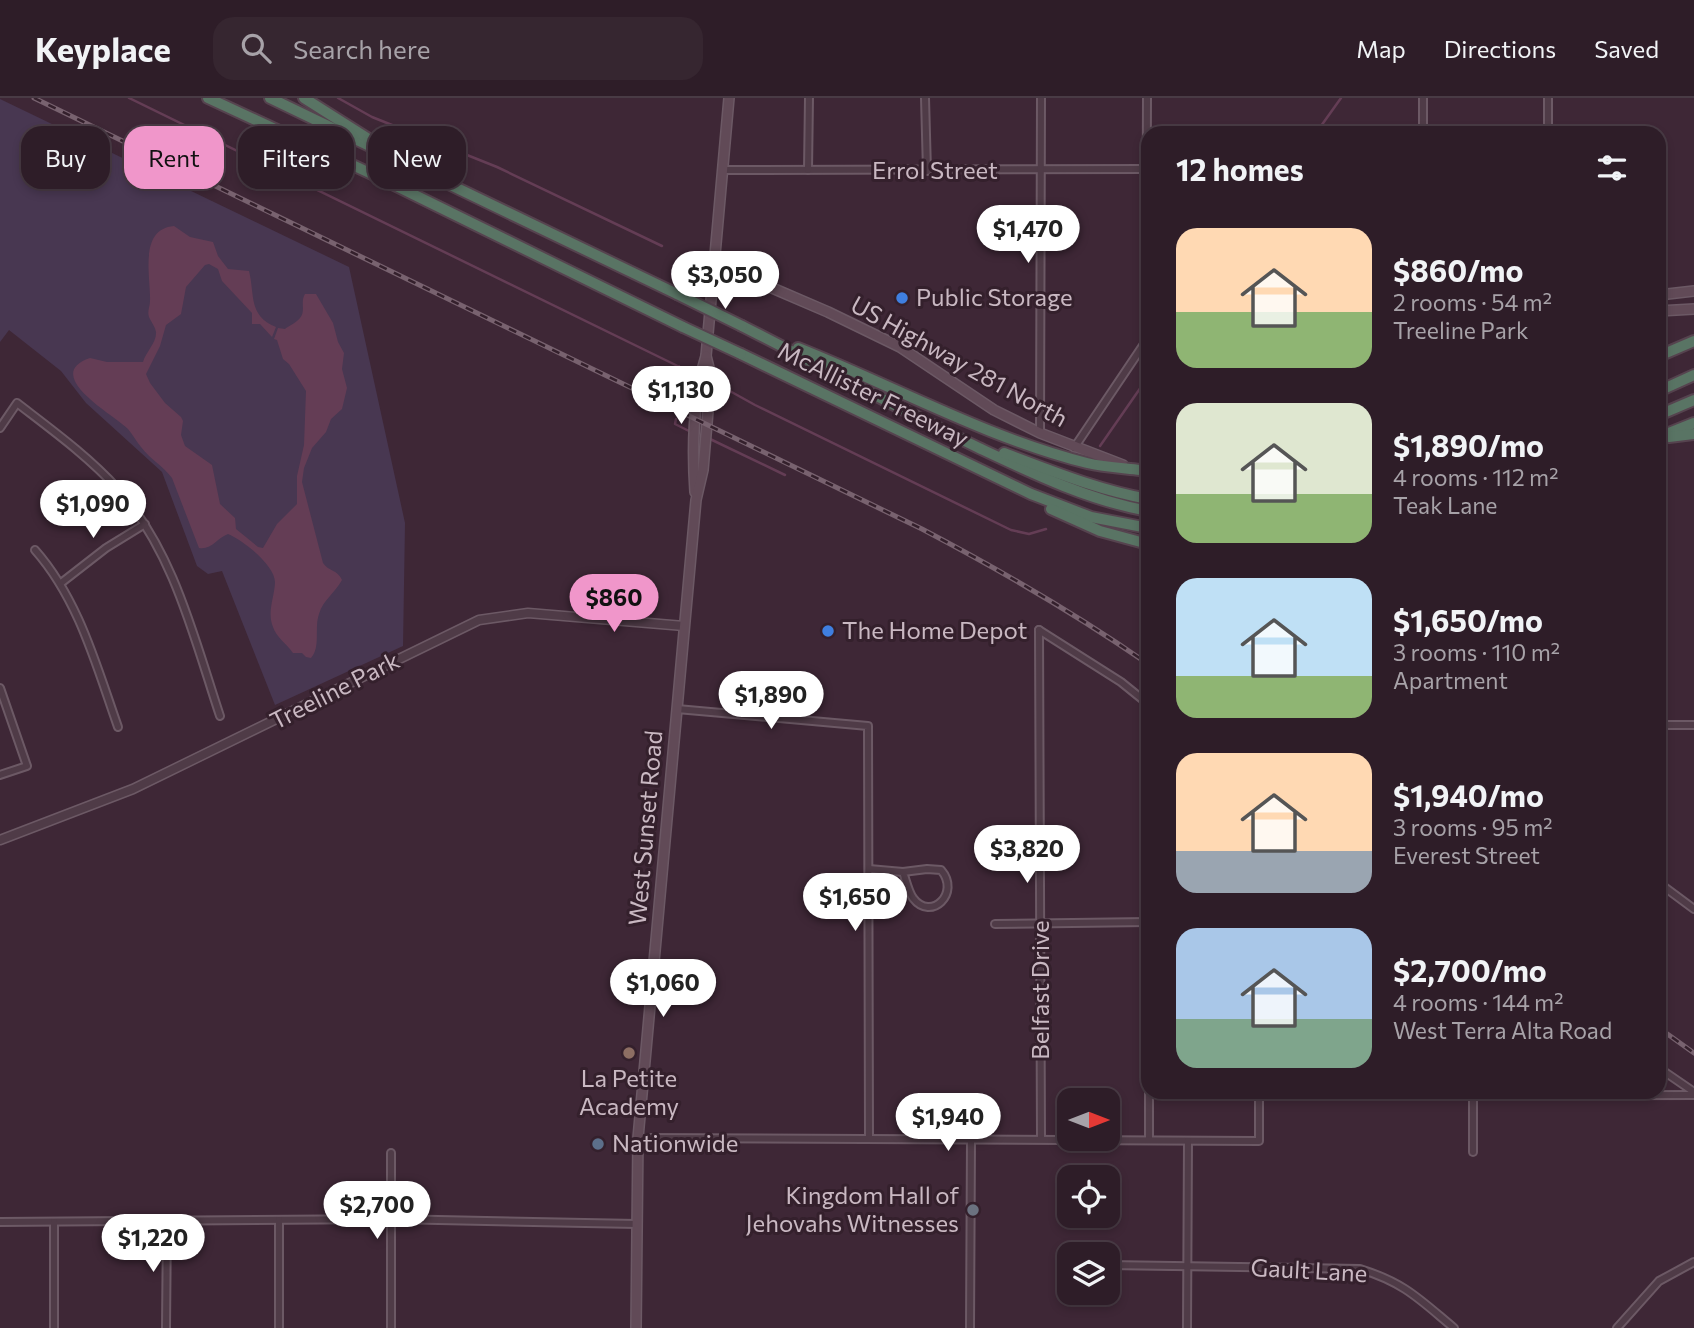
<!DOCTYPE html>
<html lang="en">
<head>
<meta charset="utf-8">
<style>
	body { margin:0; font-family:Commissioner,sans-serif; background:#362630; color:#f1f3f6; height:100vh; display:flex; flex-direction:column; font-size:26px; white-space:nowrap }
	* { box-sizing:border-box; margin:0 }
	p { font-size:23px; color:#a7a2a8 }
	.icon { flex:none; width:38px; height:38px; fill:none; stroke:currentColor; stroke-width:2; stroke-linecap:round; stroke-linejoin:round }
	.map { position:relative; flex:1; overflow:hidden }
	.side { position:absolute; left:1141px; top:28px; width:525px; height:973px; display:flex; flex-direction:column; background:#2e1d28; border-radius:21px; box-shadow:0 4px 10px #0003,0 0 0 2px #493b45 }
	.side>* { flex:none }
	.banner { position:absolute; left:21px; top:28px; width:665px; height:63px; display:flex; gap:14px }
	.needle { width:46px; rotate:90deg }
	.fabs { position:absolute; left:1057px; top:990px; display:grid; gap:14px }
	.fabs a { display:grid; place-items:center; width:63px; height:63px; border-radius:14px; background:#2e1d28; box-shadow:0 4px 10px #0003,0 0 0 2px #493b45; font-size:35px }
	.price { position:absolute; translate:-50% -60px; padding:0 16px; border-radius:24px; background:#fff; color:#222; font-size:23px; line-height:46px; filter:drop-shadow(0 2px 4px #0008) }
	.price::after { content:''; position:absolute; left:50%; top:42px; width:21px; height:16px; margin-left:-10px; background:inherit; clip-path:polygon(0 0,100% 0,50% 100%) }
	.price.on { background:#f096ca; color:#111 }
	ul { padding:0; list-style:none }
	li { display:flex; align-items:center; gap:21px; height:175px; padding:0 35px }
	li span { display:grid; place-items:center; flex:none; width:196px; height:140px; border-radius:21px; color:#555 }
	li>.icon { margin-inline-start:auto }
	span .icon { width:84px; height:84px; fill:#fffc; stroke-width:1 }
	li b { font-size:30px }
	h2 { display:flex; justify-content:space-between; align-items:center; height:84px; padding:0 35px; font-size:30px }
	.chip { padding:0 24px; border-radius:21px; background:#2e1d28; box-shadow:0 4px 10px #0003,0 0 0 2px #493b45; font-size:24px; line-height:63px }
	.chip.on { background:#f096ca; color:#111 }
	header { display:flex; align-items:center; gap:42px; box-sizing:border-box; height:98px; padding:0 35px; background:#2e1d28; border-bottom:2px solid #493b45 }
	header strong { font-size:33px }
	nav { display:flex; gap:38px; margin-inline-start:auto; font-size:24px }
	.search { width:490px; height:63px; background:#362630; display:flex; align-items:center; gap:18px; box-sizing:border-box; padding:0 24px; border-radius:21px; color:#a7a2a8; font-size:26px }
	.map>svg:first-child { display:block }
</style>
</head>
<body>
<header>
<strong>Keyplace</strong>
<div class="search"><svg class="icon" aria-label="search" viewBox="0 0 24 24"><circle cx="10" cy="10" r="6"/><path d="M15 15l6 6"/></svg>Search here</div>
<nav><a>Map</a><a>Directions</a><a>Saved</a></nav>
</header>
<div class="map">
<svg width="1694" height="1230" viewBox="0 0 1694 1230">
	<rect width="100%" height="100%" fill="#3e2736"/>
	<polygon fill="#483751" points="0,1 349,169 405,425 403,548 275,607 222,473 208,476 197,468 162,374 86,305 61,273 9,232 0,244"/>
	<path fill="#643d55" d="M174 128 190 139 213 144 218 158 228 171 249 173C255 197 248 218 276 229L272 239 260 226H252V215L222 183 218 171 209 166 205 167 186 189 181 216 166 227 160 248 146 276 150 285 165 305 181 319 183 323 181 337 185 348 212 367 220 406 235 420 236 431 258 449 263 450 277 426 297 406V378L304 347 306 293 289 266 283 261 277 242 274 241 278 230 285 231C289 228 297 224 300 220 306 213 300 204 305 196H316L333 225 338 244 344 255 342 271 347 290 342 311 331 321 326 334 312 350 304 370 302 384 323 465C328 473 338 472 342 482 335 495 323 502 319 516 314 530 321 549 311 560L306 559 302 555H293C287 546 276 539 273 529 267 514 274 501 275 485 276 468 243 442 228 436 217 440 212 452 199 450L172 380C163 368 150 361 141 349 136 343 133 337 128 331 116 318 40 277 90 260L107 264H143C146 254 157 244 156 234 155 228 151 224 149 219 147 213 150 209 150 203 151 180 138 131 174 128Z"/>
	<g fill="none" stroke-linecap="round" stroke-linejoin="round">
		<g stroke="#643d55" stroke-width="2.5">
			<polyline points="129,0 692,275"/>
			<polyline points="338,0 372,19 497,69 662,148"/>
			<polyline points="1316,35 1341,0"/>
			<polyline points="679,268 679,307"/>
			<polyline points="719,287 755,307 1011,432 1029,436 1046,431"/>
			<polyline points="676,321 675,326 689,333"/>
			<polyline points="710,341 785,377"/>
			<polyline points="1100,348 1148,279"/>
		</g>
		<defs>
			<g id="minor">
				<polyline points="925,0 927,73"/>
				<polyline points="1423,35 1423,0"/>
				<polyline points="1548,35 1548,0"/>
				<polyline points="723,72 1148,71"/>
				<polyline points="808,72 809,0"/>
				<path d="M0 330 17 305C52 332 88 358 118 391 174 454 194 540 220 618"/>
				<polyline points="1040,335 1041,0"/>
				<polyline points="1074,350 1146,243 1147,0"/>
				<path d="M35 452C79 502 96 567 118 629"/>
				<polyline points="61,485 106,450 145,426"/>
				<polyline points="1039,532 1041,1041"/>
				<polyline points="1039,532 1121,584 1147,605"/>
				<polyline points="0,590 27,668 0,677"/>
				<polyline points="1146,604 1148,857"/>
				<polyline points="677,611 868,628 869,1041"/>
				<polyline points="1659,627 1694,627"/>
				<path d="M869 771 903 774 927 771 941 772C961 795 931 824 913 800 908 793 906 782 903 774"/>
				<polyline points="1659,785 1694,811"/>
				<polyline points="995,826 1148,824"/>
				<polyline points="1659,970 1694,994"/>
				<polyline points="1149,994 1149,1042"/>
				<polyline points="1259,998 1694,997"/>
				<polyline points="638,1040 1259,1043 1259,994"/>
				<polyline points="1473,1054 1473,996"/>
				<polyline points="391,1055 391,1230"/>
				<polyline points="0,1124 391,1121 637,1126"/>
				<path d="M1108 1167 1360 1171C1405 1185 1419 1201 1454 1230"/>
				<polyline points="54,1230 54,1124"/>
				<polyline points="166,1230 167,1123"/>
				<polyline points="279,1230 279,1122"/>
				<polyline points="970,1230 971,1042"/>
				<polyline points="1187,1230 1188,1043"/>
				<polyline points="1617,1230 1659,1183 1694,1164"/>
			</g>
			<polyline id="tertiary" points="0,742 133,691 479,522 528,515 684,528"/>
			<g id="secondary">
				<polyline points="714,165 828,214 900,249 994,312 1040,335 1123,367"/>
				<polyline points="1659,197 1694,193"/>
				<polyline points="1659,213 1694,211"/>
				<path d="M695 394C692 350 693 300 706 258L729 0"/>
				<polyline points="636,1230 638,1040 696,402 703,372 711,278 706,258"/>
			</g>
			<g id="motorway">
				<polyline points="208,0 374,77 683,229"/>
				<polyline points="270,0 677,196"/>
				<polyline points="304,0 367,40"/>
				<path d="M742 228C821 268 899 311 979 350 1034 376 1088 402 1148 413"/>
				<path d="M798 250C894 288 987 340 1087 365 1104 369 1123 370 1140 372"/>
				<polyline points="741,256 1031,396 1091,419 1148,430"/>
				<polyline points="1659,258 1694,243"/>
				<polyline points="1659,293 1694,277"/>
				<polyline points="1659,317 1694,302"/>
				<polyline points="1659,339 1694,325"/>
				<polyline points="1669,339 1694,336"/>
				<path d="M1004 355C1052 373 1098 392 1148 401"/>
				<polyline points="1051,411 1100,433 1148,446"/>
			</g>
		</defs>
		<use href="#minor" stroke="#6c5965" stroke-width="10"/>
		<use href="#tertiary" stroke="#6c5965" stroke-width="11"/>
		<use href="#secondary" stroke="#6c5965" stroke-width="12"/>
		<use href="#motorway" stroke="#56434f" stroke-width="14"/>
		<use href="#minor" stroke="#4f3b47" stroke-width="6"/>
		<use href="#tertiary" stroke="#4f3b47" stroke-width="8"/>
		<use href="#secondary" stroke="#614a57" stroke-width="9"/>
		<use href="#motorway" stroke="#597464" stroke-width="10"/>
		<defs>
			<g id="rail">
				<path d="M34 0 922 431C1000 472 1076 516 1148 566"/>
				<polyline points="1659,930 1694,955"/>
			</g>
		</defs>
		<use href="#rail" stroke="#78626f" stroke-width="5"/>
		<use href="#rail" stroke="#34202c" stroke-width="2.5" stroke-dasharray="8" stroke-linecap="butt"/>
		<defs>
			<g id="motorway-bridge">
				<polyline points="677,196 742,228"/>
				<polyline points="683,229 741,256"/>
			</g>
		</defs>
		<use href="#motorway-bridge" stroke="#56434f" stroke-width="14" stroke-linecap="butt"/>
		<use href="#motorway-bridge" stroke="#597464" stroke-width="10"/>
	</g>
	<g fill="#3f7fe0" stroke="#34202c" stroke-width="2.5">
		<circle cx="902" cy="200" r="7"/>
		<circle cx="828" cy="533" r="7"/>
	</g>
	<circle fill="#8d6e63" stroke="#34202c" stroke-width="2.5" cx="629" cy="955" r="7"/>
	<circle fill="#5c6f8a" stroke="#34202c" stroke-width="2.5" cx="598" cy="1046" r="7"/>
	<circle fill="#6b7280" stroke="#34202c" stroke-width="2.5" cx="973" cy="1112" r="7"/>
	<g text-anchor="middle" stroke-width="6" stroke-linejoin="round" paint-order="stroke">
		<g font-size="24" fill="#c9b8c2" stroke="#34202c">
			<text x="935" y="81">Errol Street</text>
			<text transform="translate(959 264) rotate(29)" y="8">US Highway 281 North</text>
			<text transform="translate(873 297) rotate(26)" y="8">McAllister Freeway</text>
			<text transform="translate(335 593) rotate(-27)" y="8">Treeline Park</text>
			<text transform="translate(646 730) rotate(-85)" y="8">West Sunset Road</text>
			<text transform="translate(1041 892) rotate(-90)" y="8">Belfast Drive</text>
			<text transform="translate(1309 1173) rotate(3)" y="8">Gault Lane</text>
		</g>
		<g font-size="24" fill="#c9b8c2" stroke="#34202c" text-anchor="start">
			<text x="916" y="208">Public Storage</text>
			<text x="842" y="541">The Home Depot</text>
			<text x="629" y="989" text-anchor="middle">La Petite<tspan x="629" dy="28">Academy</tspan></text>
			<text x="612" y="1054">Nationwide</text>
			<text x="959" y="1106" text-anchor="end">Kingdom Hall of<tspan x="959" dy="28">Jehovahs Witnesses</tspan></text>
		</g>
	</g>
</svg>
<div class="fabs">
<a><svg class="needle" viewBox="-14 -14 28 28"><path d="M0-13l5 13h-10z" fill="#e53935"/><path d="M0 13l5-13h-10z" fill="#a7a2a8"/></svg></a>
<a><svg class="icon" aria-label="locate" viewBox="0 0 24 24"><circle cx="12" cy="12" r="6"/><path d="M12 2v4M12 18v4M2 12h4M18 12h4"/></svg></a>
<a><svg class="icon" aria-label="layers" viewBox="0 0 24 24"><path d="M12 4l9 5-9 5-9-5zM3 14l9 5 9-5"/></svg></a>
</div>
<b class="price" style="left:1028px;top:167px">$1,470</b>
<b class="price" style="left:725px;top:213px">$3,050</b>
<b class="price" style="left:681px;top:328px">$1,130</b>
<b class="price" style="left:93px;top:442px">$1,090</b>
<b class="price on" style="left:614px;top:536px">$860</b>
<b class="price" style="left:771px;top:633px">$1,890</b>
<b class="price" style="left:1027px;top:787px">$3,820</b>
<b class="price" style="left:855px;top:835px">$1,650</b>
<b class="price" style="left:663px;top:921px">$1,060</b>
<b class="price" style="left:948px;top:1055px">$1,940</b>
<b class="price" style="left:377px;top:1143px">$2,700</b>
<b class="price" style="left:153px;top:1176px">$1,220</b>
<div class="banner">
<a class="chip">Buy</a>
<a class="chip on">Rent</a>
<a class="chip">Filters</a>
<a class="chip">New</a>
</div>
<section class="side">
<h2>12 homes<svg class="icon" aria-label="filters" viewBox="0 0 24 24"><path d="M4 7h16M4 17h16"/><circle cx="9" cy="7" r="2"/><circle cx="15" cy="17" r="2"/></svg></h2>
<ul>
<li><span style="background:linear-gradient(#ffd9b3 60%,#8fb573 0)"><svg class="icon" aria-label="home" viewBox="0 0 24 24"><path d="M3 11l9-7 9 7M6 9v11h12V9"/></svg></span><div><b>$860/mo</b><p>2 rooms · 54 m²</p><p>Treeline Park</p></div></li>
<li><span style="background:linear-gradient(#dfe7d0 65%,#8fb573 0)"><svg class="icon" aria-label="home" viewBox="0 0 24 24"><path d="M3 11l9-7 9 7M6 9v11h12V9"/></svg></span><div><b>$1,890/mo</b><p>4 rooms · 112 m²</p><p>Teak Lane</p></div></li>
<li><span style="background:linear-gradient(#bfe0f5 70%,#8fb573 0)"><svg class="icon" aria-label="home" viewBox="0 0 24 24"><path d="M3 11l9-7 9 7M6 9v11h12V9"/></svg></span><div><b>$1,650/mo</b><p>3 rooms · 110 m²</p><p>Apartment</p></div></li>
<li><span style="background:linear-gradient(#ffd9b3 70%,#9aa5b1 0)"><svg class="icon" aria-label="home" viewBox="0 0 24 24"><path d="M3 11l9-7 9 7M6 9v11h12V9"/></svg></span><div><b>$1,940/mo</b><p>3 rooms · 95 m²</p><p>Everest Street</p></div></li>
<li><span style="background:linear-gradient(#a9c7e8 65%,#7fa58c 0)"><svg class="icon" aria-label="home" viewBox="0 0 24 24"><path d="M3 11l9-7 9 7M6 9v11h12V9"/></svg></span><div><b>$2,700/mo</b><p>4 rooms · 144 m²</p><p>West Terra Alta Road</p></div></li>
</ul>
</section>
</div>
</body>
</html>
